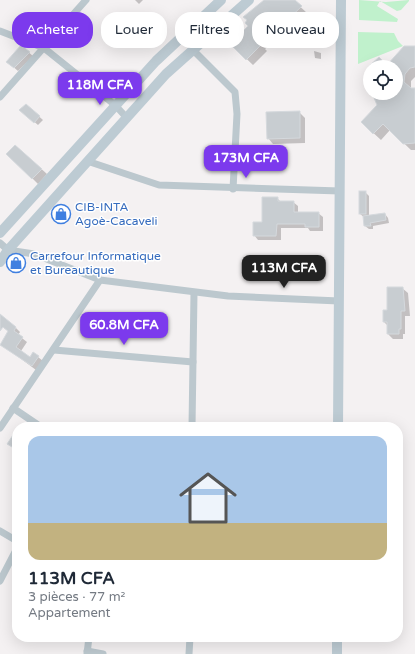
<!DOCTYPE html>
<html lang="fr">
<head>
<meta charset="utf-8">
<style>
	body { margin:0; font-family:"Varela Round",sans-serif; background:#f2f2f3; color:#1f2937; height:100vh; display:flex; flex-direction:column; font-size:15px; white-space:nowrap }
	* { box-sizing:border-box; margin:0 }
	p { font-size:13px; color:#747a83 }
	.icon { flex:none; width:22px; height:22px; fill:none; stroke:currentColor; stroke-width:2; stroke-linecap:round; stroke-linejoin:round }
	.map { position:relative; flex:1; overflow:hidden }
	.sheet { position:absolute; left:12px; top:422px; width:391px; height:220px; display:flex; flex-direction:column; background:#fff; border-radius:16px; box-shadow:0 4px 16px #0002 }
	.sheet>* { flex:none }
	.guide { position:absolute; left:12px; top:12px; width:391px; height:36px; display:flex; gap:8px }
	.controls { position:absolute; left:363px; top:60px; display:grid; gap:8px }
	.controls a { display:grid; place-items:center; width:40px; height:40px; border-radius:50%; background:#fff; box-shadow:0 4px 16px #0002; font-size:20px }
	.price { position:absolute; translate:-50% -34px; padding:0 9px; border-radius:8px; background:#7c3aed; color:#fff; font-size:13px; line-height:26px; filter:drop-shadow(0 1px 2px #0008) }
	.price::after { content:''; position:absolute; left:50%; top:24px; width:12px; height:9px; margin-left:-6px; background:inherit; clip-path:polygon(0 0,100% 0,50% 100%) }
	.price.on { background:#222; color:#fff }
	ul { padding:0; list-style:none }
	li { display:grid; align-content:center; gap:8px; height:212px; padding:0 16px }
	li span { display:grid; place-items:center; height:124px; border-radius:12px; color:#555 }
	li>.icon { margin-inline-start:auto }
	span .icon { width:72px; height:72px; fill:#fffc; stroke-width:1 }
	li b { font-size:17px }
	.pill { padding:0 14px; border-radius:16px; background:#fff; box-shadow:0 4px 16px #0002; font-size:14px; line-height:36px }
	.pill.on { background:#7c3aed; color:#fff }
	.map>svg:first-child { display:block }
</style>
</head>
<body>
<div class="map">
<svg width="415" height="654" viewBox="0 0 415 654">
	<rect width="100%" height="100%" fill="#f4f1f2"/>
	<g fill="#c0f1cc">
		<polygon points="359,0 386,2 409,0 409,1 401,10 397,11 380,1 377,6 398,19 397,22 359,20"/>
		<polygon points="358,32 394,33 398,41 403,46 358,64"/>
	</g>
	<g fill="#0003">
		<polygon points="135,0 143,0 139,4"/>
		<polygon points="265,0 293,0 307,13 265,49 267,51 253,65 231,44 250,26"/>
		<polygon points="21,46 33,56 18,71 11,65"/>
		<polygon points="415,47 415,77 411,81 411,89 415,89 415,150 411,150 390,130 381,140 369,129 383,100 375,93 396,93 396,67 372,67 387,66"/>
		<polygon points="314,51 321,53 321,59 315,58"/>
		<polygon points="370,72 370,86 368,76"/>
		<polygon points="26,105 43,120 38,125 24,113"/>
		<polygon points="299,112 305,118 305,143 273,144 268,138"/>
		<polygon points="16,146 47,174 38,184 8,154"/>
		<polygon points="365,192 369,196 369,216 385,214 388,218 389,223 373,226 373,229 369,229 365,226 364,217 360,214"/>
		<polygon points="277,198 281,202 293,202 298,206 298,213 318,213 323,217 323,231 310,231 308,228 281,228 281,240 258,240 254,235"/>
		<polygon points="402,288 408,293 410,316 405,316 405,334 403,334 403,339 393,339 388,334 388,326 384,322"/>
		<polygon points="0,315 16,328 20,332 18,335 27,342 21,351 30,358 38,357 43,361 36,370 1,344 9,332 0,325"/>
		<polygon points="21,424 26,427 19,427"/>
	</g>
	<g fill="#c8cdd1" stroke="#d5d9dd">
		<polygon points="264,0 295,0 302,6 279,28 278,27 260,42 262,44 246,60 230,44 248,26 245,23 247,20 243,17"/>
		<polygon points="21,45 30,52 14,68 6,62"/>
		<polygon points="404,46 415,46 415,67 410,68 405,74 404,82 411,88 415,88 415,143 403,144 383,124 373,134 361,122 377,105 372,93 396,93 396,67 368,67 379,57 387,65"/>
		<polygon points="26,104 40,116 34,123 19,110"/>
		<polygon points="300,111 300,138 267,139 266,112"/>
		<polygon points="15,145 42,169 32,179 6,154"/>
		<rect x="359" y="191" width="7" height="23"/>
		<polygon points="262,197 278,197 278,201 294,201 294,212 319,212 319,227 305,227 305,224 277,224 276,236 253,236 253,222 262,222"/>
		<polygon points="385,213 386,220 370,223 371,226 364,226 363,216"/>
		<polygon points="387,287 403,287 405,311 401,311 401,329 399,329 399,334 387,334 387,322 383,322 383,310 387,310"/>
		<polygon points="0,314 16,327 14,331 23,337 16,347 30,357 33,352 39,356 32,366 0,345 8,331 3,327 0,331"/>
		<polygon points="17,429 17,450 7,444"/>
	</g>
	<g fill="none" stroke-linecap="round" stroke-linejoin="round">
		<g stroke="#bcc8ce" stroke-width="7">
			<polyline points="0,31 44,48 115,105 126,117"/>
			<polyline points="194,51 235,92 237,114 233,189"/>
			<polyline points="0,97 86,0"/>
			<polyline points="87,161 159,185 340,191"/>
			<polyline points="0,243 8,250 34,254 100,280 228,296 339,301"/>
			<polyline points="54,350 193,362"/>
			<polyline points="13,408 41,427"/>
			<polyline points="192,427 194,293"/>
			<polyline points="0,428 100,280"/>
			<polyline points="0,531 17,541"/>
			<polyline points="0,581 17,548"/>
			<polyline points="87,651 103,654"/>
			<polyline points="87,654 89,637"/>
			<polyline points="189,654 190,637"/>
		</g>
		<g stroke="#bdcbd3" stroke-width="10">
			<polyline points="0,233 156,61 221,0"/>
			<polyline points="0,262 8,250 166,74 249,0"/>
			<polyline points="338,427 341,0"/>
			<polyline points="337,654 337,637"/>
		</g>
	</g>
	<defs>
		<symbol id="shop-ring" viewBox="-11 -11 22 22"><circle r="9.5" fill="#fff" stroke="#3f7fe0" stroke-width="1.5"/><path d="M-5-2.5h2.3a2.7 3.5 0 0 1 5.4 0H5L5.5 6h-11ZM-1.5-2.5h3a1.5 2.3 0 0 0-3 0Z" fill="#3f7fe0"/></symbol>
	</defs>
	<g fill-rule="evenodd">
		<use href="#shop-ring" x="50" y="203" width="22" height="22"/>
		<use href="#shop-ring" x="5" y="252" width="22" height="22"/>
	</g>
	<g text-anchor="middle" stroke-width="3" stroke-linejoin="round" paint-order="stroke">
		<g font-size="12" fill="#366cbe" stroke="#fff" text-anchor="start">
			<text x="75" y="211">CIB-INTA<tspan x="75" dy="14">Agoè-Cacaveli</tspan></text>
			<text x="30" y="260">Carrefour Informatique<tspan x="30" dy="14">et Bureautique</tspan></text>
		</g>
	</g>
</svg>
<div class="controls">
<a><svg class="icon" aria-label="locate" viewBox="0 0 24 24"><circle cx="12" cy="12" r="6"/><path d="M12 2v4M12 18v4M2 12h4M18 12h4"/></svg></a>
</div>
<b class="price" style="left:100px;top:106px">118M CFA</b>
<b class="price" style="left:246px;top:179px">173M CFA</b>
<b class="price on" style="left:284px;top:289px">113M CFA</b>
<b class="price" style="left:124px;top:346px">60.8M CFA</b>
<div class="guide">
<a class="pill on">Acheter</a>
<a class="pill">Louer</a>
<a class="pill">Filtres</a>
<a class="pill">Nouveau</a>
</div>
<section class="sheet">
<ul>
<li><span style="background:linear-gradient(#a9c7e8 70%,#c2b280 0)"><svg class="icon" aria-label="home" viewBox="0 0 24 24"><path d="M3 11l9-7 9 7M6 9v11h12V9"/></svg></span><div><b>113M CFA</b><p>3 pièces · 77 m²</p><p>Appartement</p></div></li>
</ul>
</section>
</div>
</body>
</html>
